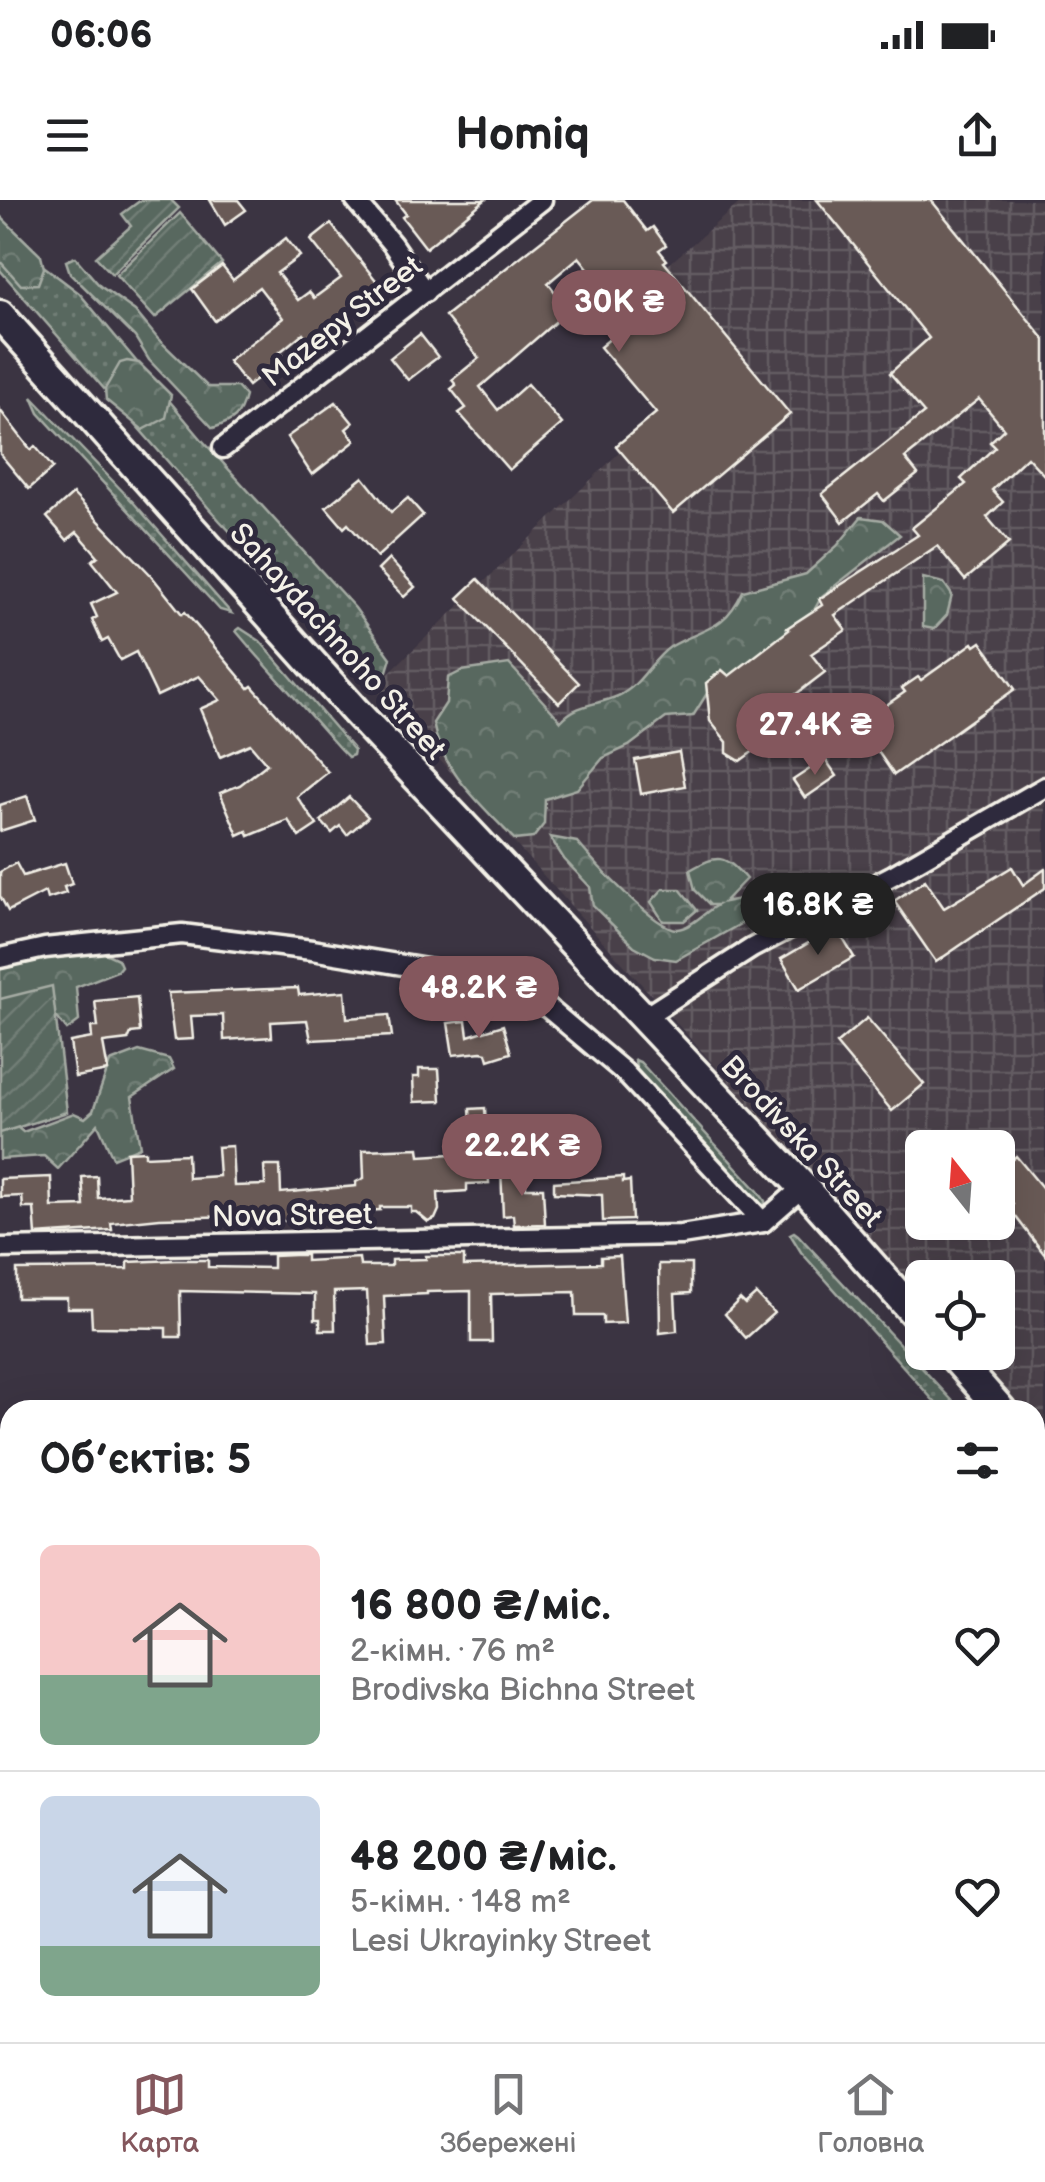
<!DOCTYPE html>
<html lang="uk">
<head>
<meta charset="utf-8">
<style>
	body { margin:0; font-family:"Balsamiq Sans",sans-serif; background:#f6f6f6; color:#202124; height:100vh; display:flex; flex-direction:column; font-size:38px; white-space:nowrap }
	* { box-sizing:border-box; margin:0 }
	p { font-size:32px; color:#757577 }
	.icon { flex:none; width:55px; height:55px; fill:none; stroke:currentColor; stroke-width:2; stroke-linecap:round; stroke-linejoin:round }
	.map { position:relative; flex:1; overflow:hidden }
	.sheet { position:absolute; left:0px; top:1200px; width:1045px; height:642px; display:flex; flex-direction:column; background:#fff; border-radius:30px 30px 0 0; box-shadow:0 10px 40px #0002 }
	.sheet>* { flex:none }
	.needle { width:65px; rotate:343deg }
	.buttons { position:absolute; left:905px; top:930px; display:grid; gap:20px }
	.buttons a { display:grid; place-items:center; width:110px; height:110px; border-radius:15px; background:#fff; box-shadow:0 10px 40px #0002; font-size:50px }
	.price { position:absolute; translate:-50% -85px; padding:0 22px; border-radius:35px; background:#84575d; color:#fff; font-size:32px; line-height:65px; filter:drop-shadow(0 2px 5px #0008) }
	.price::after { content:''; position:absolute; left:50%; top:60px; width:30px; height:22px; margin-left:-15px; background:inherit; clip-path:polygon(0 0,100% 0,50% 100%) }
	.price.current { background:#222; color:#fff }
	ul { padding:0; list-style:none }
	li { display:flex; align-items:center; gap:30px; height:250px; padding:0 40px }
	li+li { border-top:2px solid #e0e0e0 }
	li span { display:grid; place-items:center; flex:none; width:280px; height:200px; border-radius:15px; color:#555 }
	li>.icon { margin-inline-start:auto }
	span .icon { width:120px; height:120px; fill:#fffc; stroke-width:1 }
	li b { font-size:42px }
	h2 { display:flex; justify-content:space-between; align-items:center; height:120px; padding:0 40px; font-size:42px }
	.status { display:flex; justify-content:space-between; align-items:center; height:70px; padding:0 50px; background:#fff; direction:ltr }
	.status svg { height:28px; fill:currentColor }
	header { display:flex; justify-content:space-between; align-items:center; height:130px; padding:0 40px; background:#fff; font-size:45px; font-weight:600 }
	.dock { display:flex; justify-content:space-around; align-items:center; height:140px; border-top:2px solid #e0e0e0; background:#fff; font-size:28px; color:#757577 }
	.dock a { display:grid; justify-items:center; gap:5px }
	.dock .current { color:#84575d }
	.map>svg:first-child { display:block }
</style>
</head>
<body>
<div class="status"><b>06:06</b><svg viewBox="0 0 49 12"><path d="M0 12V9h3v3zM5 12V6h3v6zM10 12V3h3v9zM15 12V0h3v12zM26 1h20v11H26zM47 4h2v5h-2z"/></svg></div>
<header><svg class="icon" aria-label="menu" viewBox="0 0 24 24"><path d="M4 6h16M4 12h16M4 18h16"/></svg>Homiq<svg class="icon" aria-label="share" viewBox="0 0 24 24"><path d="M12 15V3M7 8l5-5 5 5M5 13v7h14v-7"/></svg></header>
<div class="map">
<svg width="1045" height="1842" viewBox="0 0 1045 1842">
	<defs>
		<pattern id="industrial-grid" width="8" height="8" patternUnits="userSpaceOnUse" patternTransform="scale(2.5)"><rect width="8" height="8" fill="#493f48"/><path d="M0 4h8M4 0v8" fill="none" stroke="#645b62"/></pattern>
		<pattern id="grass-dots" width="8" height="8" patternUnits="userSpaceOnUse" patternTransform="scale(2.5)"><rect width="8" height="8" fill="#58685f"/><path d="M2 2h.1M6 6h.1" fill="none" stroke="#717e76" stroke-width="1.8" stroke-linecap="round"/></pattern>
		<pattern id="forest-crowns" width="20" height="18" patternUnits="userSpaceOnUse" patternTransform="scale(2.5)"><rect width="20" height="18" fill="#58685f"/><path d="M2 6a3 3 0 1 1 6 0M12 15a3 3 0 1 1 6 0" fill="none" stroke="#717e76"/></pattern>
		<pattern id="garden-furrows" width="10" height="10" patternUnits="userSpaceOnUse" patternTransform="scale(2.5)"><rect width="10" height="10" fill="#58685f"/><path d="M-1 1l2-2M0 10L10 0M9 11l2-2" fill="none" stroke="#717e76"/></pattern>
	</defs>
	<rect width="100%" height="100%" fill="#3b3442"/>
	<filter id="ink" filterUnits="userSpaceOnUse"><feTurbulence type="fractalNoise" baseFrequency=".01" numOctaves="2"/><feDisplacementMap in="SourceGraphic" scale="20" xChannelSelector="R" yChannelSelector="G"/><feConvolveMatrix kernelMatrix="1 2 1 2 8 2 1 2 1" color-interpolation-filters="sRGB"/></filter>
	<g filter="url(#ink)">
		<polygon fill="#493f48" points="448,1833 476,1842 302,1842 295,1833"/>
		<path fill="url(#industrial-grid)" fill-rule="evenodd" d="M743 0H1045V1234L1035 1223V1210H1024L972 1153 998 1152V1078H922V1096L374 487 733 144 668 65ZM922 948H998V1022H922Z"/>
		<g fill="url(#grass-dots)" stroke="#a6aca4" stroke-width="2.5">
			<polygon points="0,33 79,93 203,241 355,408 391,458 387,471 378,476 364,472 220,321 0,70"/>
			<polygon points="32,197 133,302 231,413 220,410 39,213"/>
			<polygon points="240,428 260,441 354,550 353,555 348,557 340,549 247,444 236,431"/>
			<polygon points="635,860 640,862 758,991 765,1001 764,1009 761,1009 637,877"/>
			<polygon points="794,1032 798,1035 961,1210 942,1210 801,1052 790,1034"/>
		</g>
		<g fill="url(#forest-crowns)" stroke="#a6aca4" stroke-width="2.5">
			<polygon points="0,16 41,56 44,68 38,84 21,85 0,61"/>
			<path d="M75 57 100 86 135 111 158 139 208 187H237L245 196C240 217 234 221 213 228L149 160 135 137 70 73 66 61Z"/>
			<polygon points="127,161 139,163 171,195 166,218 143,230 106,200 105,189 120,163"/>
			<path d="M861 317 883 320 900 335 822 396 813 412 789 427 779 447 711 487 693 516 666 518 629 546 603 558 577 589 545 599 544 624 533 638 515 640C483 606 441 571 433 523L446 503 448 478 462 471 509 464 561 521C577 503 598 505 618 496 641 486 651 460 670 447 703 427 723 433 743 391L806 374 837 346Z"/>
			<polygon points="923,378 944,383 952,395 947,415 934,429 923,427"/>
			<path d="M550 637 577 642C592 660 656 730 677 729 691 728 705 712 717 705H710L695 690 690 670C718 654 724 654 746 679L724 702 761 695 772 696 776 704 676 760 655 757 634 746 593 706 590 687 564 659Z"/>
			<polygon points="663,689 680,689 697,710 684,721 663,721 651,702"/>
			<polygon points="90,746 118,759 121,766 117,771 76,787 79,821 67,830 37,793 0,803 0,760 52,758"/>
			<polygon points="139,851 169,859 174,869 132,897 140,947 113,958 98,924 58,969 44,956 0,959 0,913 23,932 74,913 85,918 93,911 110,862"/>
		</g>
		<g fill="url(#garden-furrows)" stroke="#a6aca4" stroke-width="2.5">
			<polygon points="141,0 171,0 179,8 112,74 96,57 131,26 122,14"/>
			<polygon points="180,13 222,63 155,118 116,75"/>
			<polygon points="52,786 67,912 0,933 0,799"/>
			<polygon points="1035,1660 1045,1661 1045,1842 855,1842 826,1833 1035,1832"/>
		</g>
		<g fill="#695a57" stroke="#f4f1e8" stroke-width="2.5">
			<polygon points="210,0 238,0 246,10 225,25"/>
			<polygon points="395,0 485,0 426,48 402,17 406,14"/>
			<polygon points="593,0 623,0 647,31 653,27 666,45 659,50 667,60 664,62 790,214 673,313 616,246 656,213 600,147 631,121 579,57 548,83 569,110 480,187 498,210 527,184 562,224 509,270 459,213 466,208 451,189 456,185 452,180 479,158 445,116"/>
			<polygon points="817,0 931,0 1045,140 1045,276 1027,257 992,290 1003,302 987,317 1009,343 965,380 937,346 835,415 846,430 811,454 825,472 757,524 762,545 740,561 727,553 727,542 710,521 706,483 722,470 729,476 789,430 787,428 822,405 819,399 918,335 912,328 966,284 961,279 995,247 990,242 1004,229 979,199 905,258 918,274 884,301 878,294 843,322 822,294 924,213 890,173 929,138"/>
			<polygon points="331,24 379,84 309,141 303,133 280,152 284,157 248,186 228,161 283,118 259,87 215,121 192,89 222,66 233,80 286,38 300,56 277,73 298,100 309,92 314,98 341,78 311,40"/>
			<polygon points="420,134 438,157 408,180 390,158"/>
			<polygon points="336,202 353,223 346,229 355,241 312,275 287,237"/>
			<polygon points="0,210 31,250 35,246 53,268 29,289 0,254"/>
			<polygon points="363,277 391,312 408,298 423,315 377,357 348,324 344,328 326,307"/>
			<polygon points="73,294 150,374 182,414 185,412 249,488 252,486 328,572 297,597 317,625 299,637 288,620 249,636 247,631 238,635 220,593 240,585 267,564 250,544 220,557 200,509 220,500 199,476 157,496 136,452 120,460 108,439 102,442 92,420 97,417 91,404 117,392 92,361 98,356 77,332 67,340 47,317"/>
			<polygon points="389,359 415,387 404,397 378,370"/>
			<polygon points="478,379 579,483 559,503 458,398"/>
			<polygon points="981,442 1015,489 894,575 859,524 905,492 902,488 918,477 921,480 973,443 975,446"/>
			<polygon points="679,552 685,586 641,594 635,560"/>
			<polygon points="825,559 837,576 805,598 793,580"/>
			<polygon points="27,596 35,620 0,631 0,605"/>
			<polygon points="349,597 368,617 347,635 340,626 332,633 321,621"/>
			<polygon points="16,663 23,676 65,663 72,684 64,687 66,693 47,699 45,692 8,711 0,696 0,672"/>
			<polygon points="1012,667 1023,685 1045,669 1045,688 936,762 894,701 925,680 944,708"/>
			<polygon points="836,727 854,757 799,789 781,759"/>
			<polygon points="298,788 299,795 345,791 347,818 389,815 392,836 311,840 307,820 271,822 272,837 224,840 223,815 191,816 193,839 174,840 168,793"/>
			<polygon points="137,797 140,832 131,833 128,840 103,843 108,871 75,877 70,842 92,838 91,827 98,827 95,801"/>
			<polygon points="867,818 924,884 892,911 836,844"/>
			<polygon points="466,821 468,836 503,825 511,853 489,860 487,853 481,852 453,855 448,823"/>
			<polygon points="419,869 439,869 441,901 414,902 413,877 419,877"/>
			<polygon points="485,908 489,983 467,984 467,991 438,993 439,1010 435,1019 428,1022 416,1012 411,1012 411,1007 380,1007 380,1010 342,1012 343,1016 307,1020 281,1021 280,1015 160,1018 111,1023 112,1030 36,1035 34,1008 23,1008 22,996 0,997 0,979 51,977 52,1007 84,1006 82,977 97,976 98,998 129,996 127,952 145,951 145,956 187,954 188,978 219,976 217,947 232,946 234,986 265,985 264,966 280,966 281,993 356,986 356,982 364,978 363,950 419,948 420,956 467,953 466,926 471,926 470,909"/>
			<polygon points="1016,956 1045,991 1045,1055 1009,1008 1013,1004 998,985 998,972"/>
			<polygon points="525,968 526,988 543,988 545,1024 514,1025 513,1015 503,1016 501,969"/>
			<polygon points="623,977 623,982 630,981 632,1020 603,1021 602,995 554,993 554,982"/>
			<polygon points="294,1055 306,1055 306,1061 359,1058 360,1066 391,1066 391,1060 426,1059 426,1056 464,1056 464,1066 601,1063 601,1057 620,1056 625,1123 603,1124 603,1116 576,1116 575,1092 491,1094 492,1142 471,1142 471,1091 427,1092 427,1094 384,1096 386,1144 370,1145 367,1091 334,1092 335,1130 320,1130 320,1119 315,1119 315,1094 180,1091 181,1137 166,1137 166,1128 92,1127 91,1108 67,1108 67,1098 17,1098 17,1070 128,1069 128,1062 176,1060 208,1060 208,1067 273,1068 273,1056"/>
			<polygon points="659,1064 691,1064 691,1093 675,1094 677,1131 660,1133"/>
			<polygon points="756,1094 774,1113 746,1138 725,1114 740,1099 745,1104"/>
		</g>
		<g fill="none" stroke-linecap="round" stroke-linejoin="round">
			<defs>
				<g id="minor">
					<polyline points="355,0 392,44 425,92"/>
					<polyline points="223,248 542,0"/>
					<polyline points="0,758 45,748 182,734 312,750 439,771 479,773 512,786 548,808 624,872 763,1022"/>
					<polyline points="643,818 752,748 893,675 1045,587"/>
					<polyline points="763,1022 803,987"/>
					<polyline points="0,1048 681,1035 763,1022"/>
					<polyline points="0,1355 10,1349"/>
					<polyline points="0,1378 10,1384"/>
					<polyline points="1035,1401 1045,1402"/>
					<polyline points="1035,1420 1045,1419"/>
				</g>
				<g id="primary">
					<polyline points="0,115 355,511 803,987 922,1122"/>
					<polyline points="950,1152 1001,1210"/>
					<polyline points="1035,1248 1045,1259"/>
				</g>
			</defs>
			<use href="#minor" stroke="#f4f1e8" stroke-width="25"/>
			<use href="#primary" stroke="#f4f1e8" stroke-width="35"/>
			<use href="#minor" stroke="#2f2a3d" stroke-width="18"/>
			<use href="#primary" stroke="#2f2a3d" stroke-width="28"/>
			<g stroke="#f4f1e8" stroke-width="6" stroke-dasharray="15 8" stroke-linecap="butt">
				<polyline points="0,1574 10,1582"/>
				<polyline points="0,1615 10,1625"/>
				<polyline points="173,1832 180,1842"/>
				<polyline points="247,1832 255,1842"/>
				<polyline points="645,1832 676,1842"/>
			</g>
		</g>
	</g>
	<g text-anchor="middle" stroke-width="10" stroke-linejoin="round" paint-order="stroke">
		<g font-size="30" fill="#f4f1e8" stroke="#2f2a3d">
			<text transform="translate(342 121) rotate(-38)" y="10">Mazepy Street</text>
			<text transform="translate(338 441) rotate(48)" y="10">Sahaydachnoho Street</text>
			<text transform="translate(802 941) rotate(47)" y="10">Brodivska Street</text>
			<text transform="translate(292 1015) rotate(-1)" y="10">Nova Street</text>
		</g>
	</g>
</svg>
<div class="buttons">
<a><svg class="needle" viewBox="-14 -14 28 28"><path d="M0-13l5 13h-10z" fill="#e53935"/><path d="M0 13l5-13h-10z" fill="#757577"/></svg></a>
<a><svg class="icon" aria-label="locate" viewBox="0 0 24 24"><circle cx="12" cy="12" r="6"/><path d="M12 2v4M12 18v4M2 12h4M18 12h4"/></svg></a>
</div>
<b class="price" style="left:619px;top:155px">30K ₴</b>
<b class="price" style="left:815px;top:578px">27.4K ₴</b>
<b class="price current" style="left:818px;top:758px">16.8K ₴</b>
<b class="price" style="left:479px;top:841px">48.2K ₴</b>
<b class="price" style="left:522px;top:999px">22.2K ₴</b>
<section class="sheet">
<h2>Об’єктів: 5<svg class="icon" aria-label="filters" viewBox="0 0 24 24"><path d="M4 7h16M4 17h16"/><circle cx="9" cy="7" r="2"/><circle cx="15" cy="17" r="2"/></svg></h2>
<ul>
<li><span style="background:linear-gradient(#f6c9c9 65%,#7fa58c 0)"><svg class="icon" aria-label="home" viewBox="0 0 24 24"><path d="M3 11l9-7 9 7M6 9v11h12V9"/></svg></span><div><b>16 800 ₴/міс.</b><p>2-кімн. · 76 m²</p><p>Brodivska Bichna Street</p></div><svg class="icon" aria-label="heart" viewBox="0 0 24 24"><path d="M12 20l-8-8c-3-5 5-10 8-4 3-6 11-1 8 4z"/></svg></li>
<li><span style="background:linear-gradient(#c9d6e8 75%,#7fa58c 0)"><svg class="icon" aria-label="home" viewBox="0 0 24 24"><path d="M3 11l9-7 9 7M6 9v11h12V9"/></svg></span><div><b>48 200 ₴/міс.</b><p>5-кімн. · 148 m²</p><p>Lesi Ukrayinky Street</p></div><svg class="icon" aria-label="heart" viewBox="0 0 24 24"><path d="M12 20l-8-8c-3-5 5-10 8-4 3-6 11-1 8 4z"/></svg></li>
</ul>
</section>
</div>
<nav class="dock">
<a class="current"><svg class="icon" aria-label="map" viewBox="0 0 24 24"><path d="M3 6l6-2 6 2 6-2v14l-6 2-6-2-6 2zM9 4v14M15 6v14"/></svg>Карта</a>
<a><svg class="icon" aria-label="saved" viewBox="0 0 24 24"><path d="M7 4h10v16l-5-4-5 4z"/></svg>Збережені</a>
<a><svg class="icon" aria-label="home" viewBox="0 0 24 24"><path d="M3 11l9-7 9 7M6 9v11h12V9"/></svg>Головна</a>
</nav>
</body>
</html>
